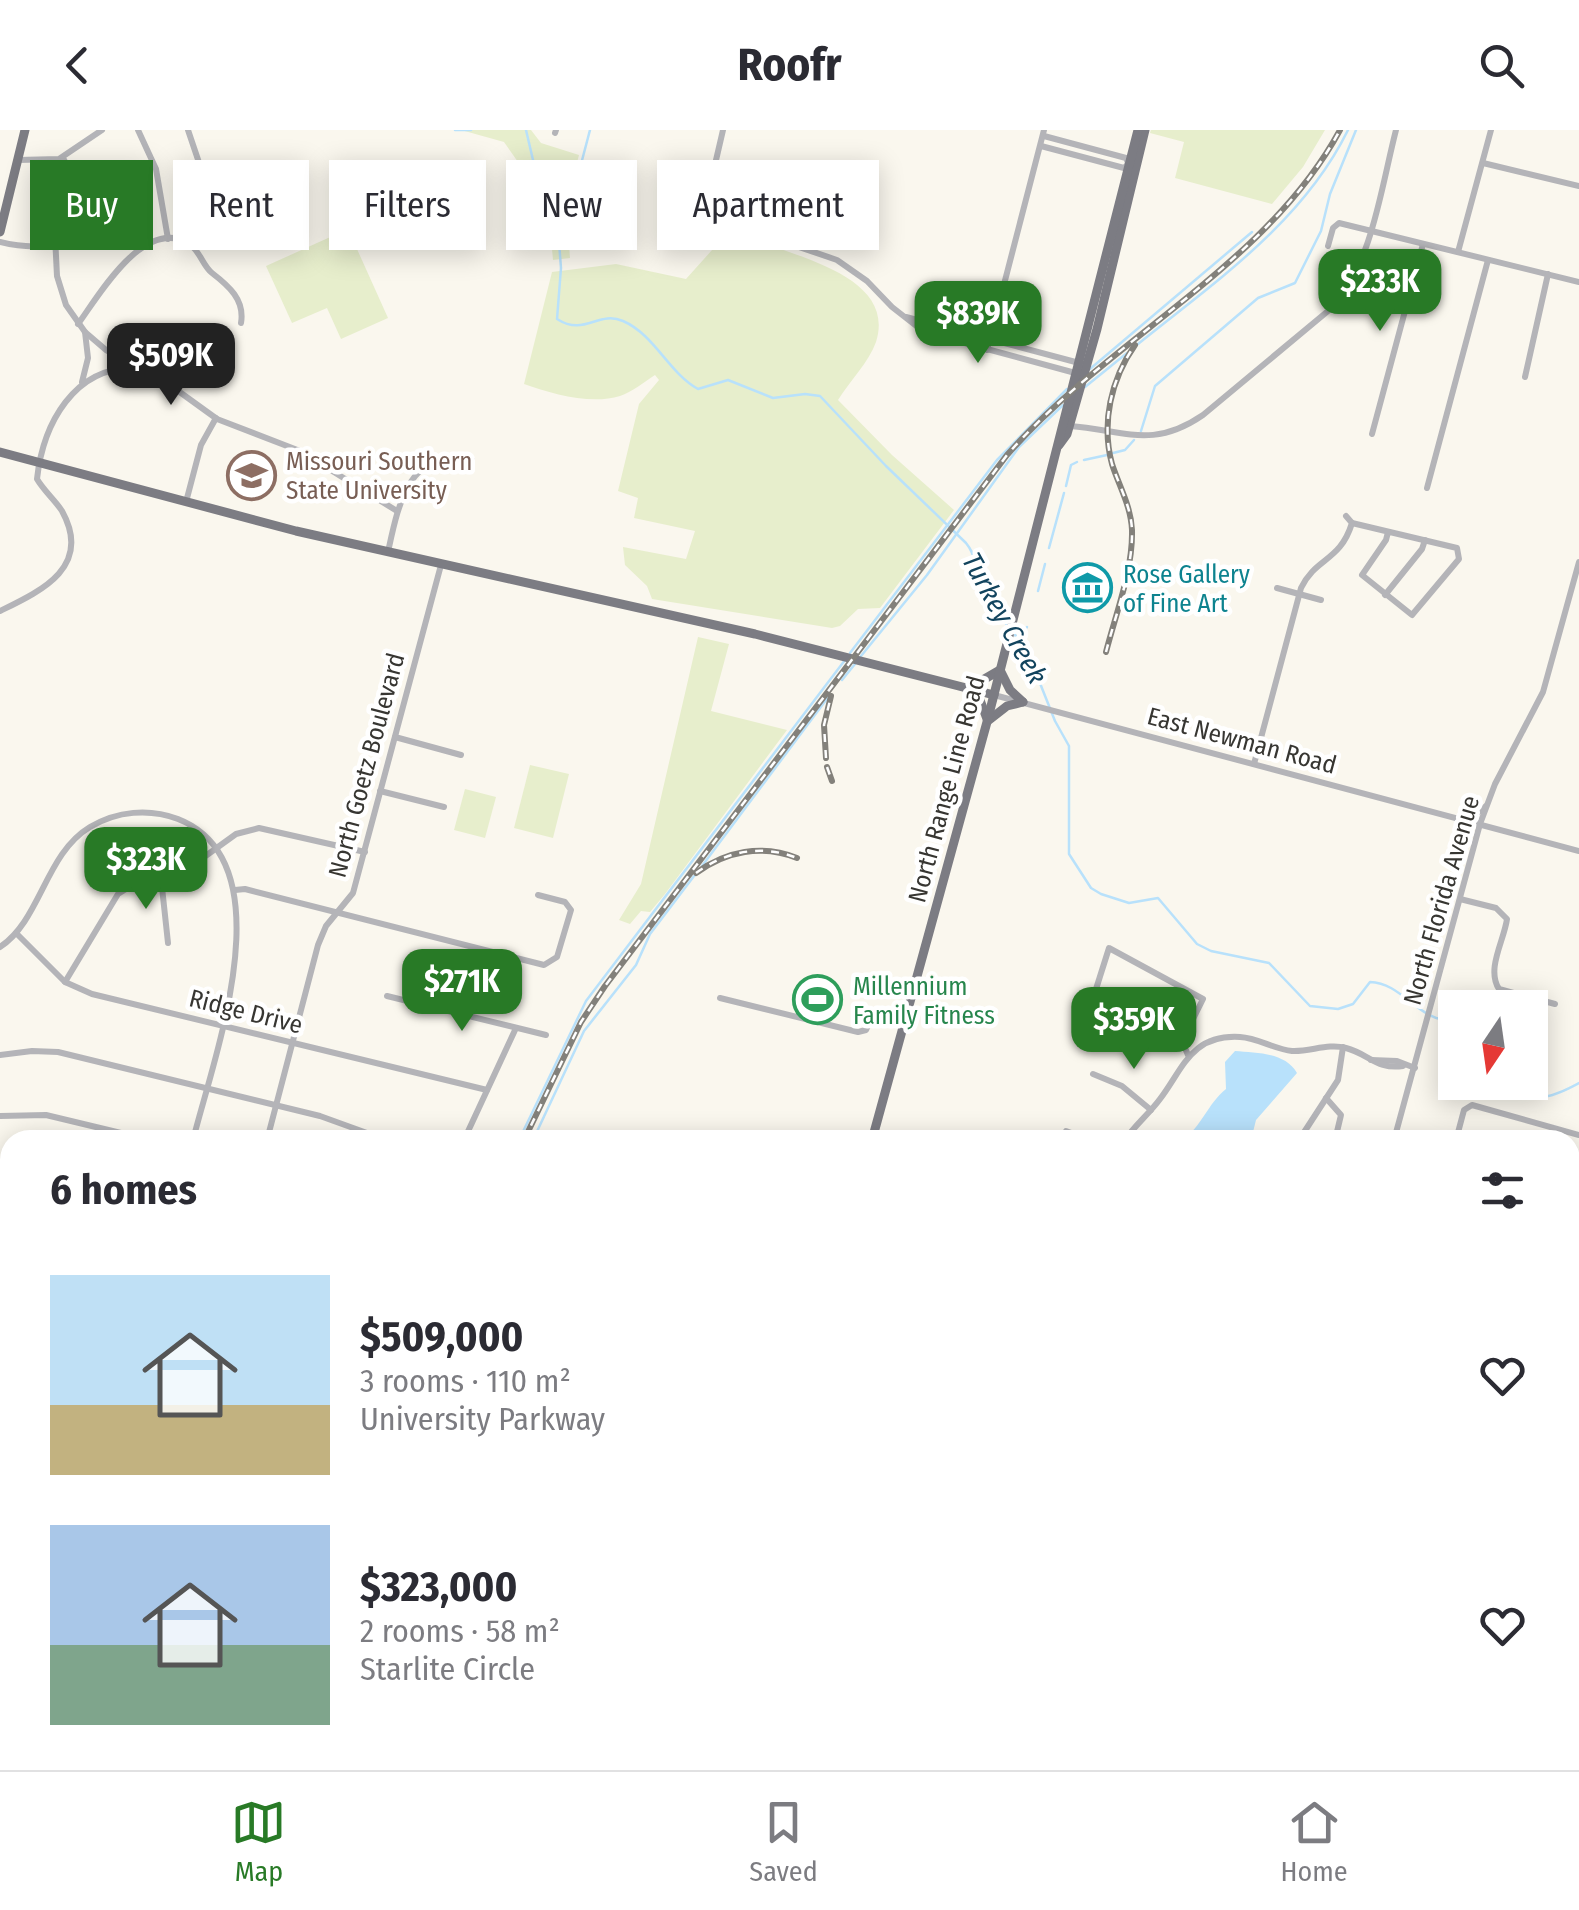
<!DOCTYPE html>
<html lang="en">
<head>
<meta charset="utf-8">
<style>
	body { margin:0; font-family:"Fira Sans Condensed",sans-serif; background:#f2f2f3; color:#2b2b33; height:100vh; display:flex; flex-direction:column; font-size:38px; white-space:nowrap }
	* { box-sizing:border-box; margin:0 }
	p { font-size:32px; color:#7c7c81 }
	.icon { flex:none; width:55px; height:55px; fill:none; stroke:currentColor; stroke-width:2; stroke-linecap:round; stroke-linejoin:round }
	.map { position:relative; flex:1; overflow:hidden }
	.drawer { position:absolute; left:0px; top:1000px; width:1580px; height:640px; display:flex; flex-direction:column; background:#fff; border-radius:30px 30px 0 0; box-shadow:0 5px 25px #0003 }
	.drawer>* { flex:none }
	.top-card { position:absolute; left:30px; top:30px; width:1000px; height:90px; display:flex; gap:20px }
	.needle { width:65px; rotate:193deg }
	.fabs { position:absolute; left:1438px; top:860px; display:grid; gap:20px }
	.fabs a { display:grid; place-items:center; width:110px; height:110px; border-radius:0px; background:#fff; box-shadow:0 5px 25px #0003; font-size:50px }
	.price { position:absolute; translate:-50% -85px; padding:0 22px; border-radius:20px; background:#287a26; color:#fff; font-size:32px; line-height:65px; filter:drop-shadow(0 2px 5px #0008) }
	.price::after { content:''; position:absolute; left:50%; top:60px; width:30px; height:22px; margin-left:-15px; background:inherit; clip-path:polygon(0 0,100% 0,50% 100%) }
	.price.on { background:#222; color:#fff }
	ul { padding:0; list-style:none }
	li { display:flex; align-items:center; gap:30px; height:250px; padding:0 50px }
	li span { display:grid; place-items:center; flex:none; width:280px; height:200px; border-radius:0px; color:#555 }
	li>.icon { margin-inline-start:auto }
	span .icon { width:120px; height:120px; fill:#fffc; stroke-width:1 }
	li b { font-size:42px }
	h2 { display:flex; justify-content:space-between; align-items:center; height:120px; padding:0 50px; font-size:42px }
	.tag { padding:0 35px; border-radius:0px; background:#fff; box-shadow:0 5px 25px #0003; font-size:35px; line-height:90px }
	.tag.on { background:#287a26; color:#fff }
	header { display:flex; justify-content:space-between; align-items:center; height:130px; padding:0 50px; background:#fff; font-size:45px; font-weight:700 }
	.tab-bar { display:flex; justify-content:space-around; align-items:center; height:140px; border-top:2px solid #e1e1e2; background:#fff; font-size:28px; color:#7c7c81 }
	.tab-bar a { display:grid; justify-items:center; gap:5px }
	.tab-bar .on { color:#287a26 }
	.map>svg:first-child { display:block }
</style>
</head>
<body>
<header><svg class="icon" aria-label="back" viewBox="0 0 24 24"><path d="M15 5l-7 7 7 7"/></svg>Roofr<svg class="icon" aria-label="search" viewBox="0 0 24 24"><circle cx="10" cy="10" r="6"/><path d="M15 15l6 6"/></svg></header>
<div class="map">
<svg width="1579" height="1640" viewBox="0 0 1579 1640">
	<rect width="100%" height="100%" fill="#faf7ee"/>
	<g fill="#e7eecc">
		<polygon points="461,0 531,0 541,13 579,25 566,76 570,128 553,130 548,75 504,12"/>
		<polygon points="1151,0 1325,0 1303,37 1272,74 1175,48 1184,12 1150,3"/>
		<polygon points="348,99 388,188 341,209 327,178 292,193 266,136"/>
		<path d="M730 100C773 123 899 139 876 212 869 232 849 252 838 270L892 325 954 380 880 478 858 479 840 496 832 498 652 469 647 456 625 435 623 417 686 429 695 401 634 388 638 368 618 361 639 274 659 250 655 245C644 252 632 262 620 266 591 275 552 264 524 254L552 142 616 134 686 149Z"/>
		<polygon points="698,507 729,514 711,581 787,600 665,764 650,782 641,781 630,794 619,790 641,754"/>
		<polygon points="530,635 569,644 553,708 514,698"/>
		<polygon points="465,659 496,667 485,708 454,700"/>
	</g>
	<path fill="#b8e1fb" d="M1235 921C1256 923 1285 922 1297 943L1256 990 1251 1010H1182C1201 998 1208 973 1226 959L1225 932Z"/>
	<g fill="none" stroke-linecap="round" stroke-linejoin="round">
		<g stroke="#b8e1fb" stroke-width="2.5">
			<polyline points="455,0 471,0"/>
			<path d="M526 0 537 47 557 86 561 138 557 189C585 207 598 180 623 191 655 205 668 242 698 259L728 250 773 268 805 264 820 266 886 336 966 413C975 424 974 431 979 444 985 463 994 481 1008 496"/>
			<polyline points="537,43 547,35 565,42 580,38 590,0"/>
			<path d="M1138 214C1216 151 1303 92 1348 0"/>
			<polyline points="1090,239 1252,102"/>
			<polyline points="1085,257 1127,223"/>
			<polyline points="1141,301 1155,256 1258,168 1295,153 1321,101 1330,64 1356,0"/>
			<polyline points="1113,323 1125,320 1134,310"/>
			<polyline points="1084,330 1107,325"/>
			<polyline points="1066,356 1071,335 1077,332"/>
			<polyline points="1049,418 1064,363"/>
			<polyline points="1038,461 1045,434"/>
			<path d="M1013 502 1028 523 1055 591 1069 616V724L1091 758 1101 764 1129 773 1158 768 1197 814 1211 821 1269 833 1310 876 1338 879 1353 874 1370 852C1404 853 1419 894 1455 890"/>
			<polyline points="1019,508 1027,497"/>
			<polyline points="850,523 997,330 1067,259"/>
			<polyline points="861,526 927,445 1019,317 1063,275"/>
			<polyline points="842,550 855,534"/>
			<polyline points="702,736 829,566"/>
			<path d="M1514 952C1535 976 1555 966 1579 953"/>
			<polyline points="519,1010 586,871 845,530"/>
			<polyline points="533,1010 584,901 636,835 650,804 694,746"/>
			<polyline points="0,1283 10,1280"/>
			<polyline points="1570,1404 1579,1396"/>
			<polyline points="1575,1410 1579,1407"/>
			<polyline points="230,1640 234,1630"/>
			<polyline points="243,1640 248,1630"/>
		</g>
		<g stroke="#b4b4b8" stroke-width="6">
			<polyline points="138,0 156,39 168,109"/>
			<polyline points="188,0 213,74"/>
			<polyline points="723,0 713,43 715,61 721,77 741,97 837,130 867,151 892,177 924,202 1079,244"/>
			<polyline points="555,3 556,0"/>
			<polyline points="1044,6 1126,28 1128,33"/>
			<polyline points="1041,16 1124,38 1127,35"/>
			<polyline points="18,30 59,29 102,0"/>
			<polyline points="1483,33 1579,56"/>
			<polyline points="69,40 55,106 57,146 66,175 85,202 106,220 163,250 217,289 300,321 397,381"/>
			<path d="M0 112C37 121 90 119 97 72L84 67 63 28"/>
			<polyline points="1328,116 1333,98 1339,93 1579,152"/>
			<polyline points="1458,122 1491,0"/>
			<polyline points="906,187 1083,234"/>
			<path d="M78 194C98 167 143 87 188 113 200 120 202 135 212 143 229 156 245 170 241 193"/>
			<polyline points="987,220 1044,0"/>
			<polyline points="1525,247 1548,144"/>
			<polyline points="82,252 88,228 85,202"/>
			<path d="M1070 296C1124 300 1152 320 1203 285L1334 176C1373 129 1381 58 1396 0"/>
			<polyline points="1372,304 1423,114"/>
			<polyline points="1427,358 1488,130"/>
			<polyline points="186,372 201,315 216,288"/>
			<polyline points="1352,393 1457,418 1459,429 1412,485 1362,445 1386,410 1388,402"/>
			<path d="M388 422C398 376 409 315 472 330"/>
			<polyline points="1277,458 1321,470"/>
			<polyline points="1385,465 1422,419 1425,410"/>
			<path d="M0 481C41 461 93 437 62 381 55 370 44 361 37 349 43 294 74 236 136 238"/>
			<polyline points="994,565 1579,721"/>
			<polyline points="395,607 461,625"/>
			<path d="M1254 634 1301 458C1316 427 1340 432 1352 393L1346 386"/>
			<polyline points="380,661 444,677"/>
			<polyline points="1462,687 1475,685 1486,676"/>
			<polyline points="161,748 168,813"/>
			<polyline points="235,760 245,759 544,835 557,827 571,780 565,772 538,765"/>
			<path d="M1460 769 1496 778 1507 789C1504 811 1486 839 1499 859L1555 874"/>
			<polyline points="16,803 65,852 92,864 487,960"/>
			<path d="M0 817C41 790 45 724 90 697 117 681 149 678 178 689 288 732 213 929 193 1010"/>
			<polyline points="65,852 118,764 137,752 182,743 236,704 259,698 365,722"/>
			<polyline points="387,866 546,905"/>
			<polyline points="720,868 858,902 866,900 870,891 879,886 903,892"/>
			<polyline points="1153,901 1110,888 1090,878 1109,818 1203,869 1182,911 1188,925"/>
			<polyline points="0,925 32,921 58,922 320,986 367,1003 416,1010"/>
			<polyline points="1371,930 1397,931 1415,938"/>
			<polyline points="1093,944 1122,956 1151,980"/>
			<polyline points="1326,968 1341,985 1335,1010"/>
			<polyline points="0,986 46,985 150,1010"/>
			<polyline points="1066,1001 1090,1010"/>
			<polyline points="267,1010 318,815 326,796 353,763 441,435"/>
			<polyline points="464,1010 516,898"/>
			<path d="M1125 1010C1135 995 1149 984 1160 969 1183 939 1191 904 1240 907 1258 908 1274 919 1292 921 1310 922 1328 913 1346 918 1369 924 1377 940 1403 936"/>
			<polyline points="1299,1010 1338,950 1343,917"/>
			<polyline points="1394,1010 1480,694 1495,654 1543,562 1579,432"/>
			<polyline points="1456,1010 1464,980 1472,975 1579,1005"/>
			<polyline points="0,1057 10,1060"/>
			<polyline points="1570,1096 1579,1063"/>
			<polyline points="1570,1126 1579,1128"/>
			<polyline points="0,1129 10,1131"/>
			<polyline points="1570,1188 1579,1191"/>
			<polyline points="1570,1250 1579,1252"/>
			<polyline points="1570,1308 1579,1311"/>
			<polyline points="1570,1359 1579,1362"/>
			<polyline points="0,1387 10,1391"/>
			<polyline points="1570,1409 1579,1401"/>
			<polyline points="1570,1467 1579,1470"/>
			<polyline points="1570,1523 1579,1525"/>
			<polyline points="1274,1630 1310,1640"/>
			<polyline points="1497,1630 1531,1640"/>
			<polyline points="495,1640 498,1630"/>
			<polyline points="591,1640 593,1630"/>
			<polyline points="888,1640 891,1630"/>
			<polyline points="983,1640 986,1630"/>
			<polyline points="1052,1640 1054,1630"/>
			<polyline points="1124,1640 1127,1630"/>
			<polyline points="1225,1640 1228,1630"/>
			<polyline points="1444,1640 1447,1630"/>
		</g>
		<g stroke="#7c7c83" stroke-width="9">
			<polyline points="0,102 25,0"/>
			<polyline points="1059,315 1067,304 1097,199 1145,0"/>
			<polyline points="0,322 296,401 755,504 994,565"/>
			<polyline points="987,589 980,570 969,558 1000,540 1010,560 1023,572"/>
			<polyline points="989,590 1007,576 1023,572"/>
			<polyline points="872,1010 987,592 1138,0"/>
			<polyline points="0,1439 10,1442"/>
			<polyline points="804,1630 839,1640"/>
			<polyline points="704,1640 706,1630"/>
		</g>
		<defs>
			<g id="rail">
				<path d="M1106 522C1116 483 1133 440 1132 400 1131 376 1119 356 1112 334 1101 293 1111 249 1135 215"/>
				<polyline points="826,628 824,595 831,566"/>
				<polyline points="827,637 832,651"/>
				<path d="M696 743C726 721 762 714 797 728"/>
				<path d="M524 1010 581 892 605 856 1007 325C1108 209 1266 137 1340 0"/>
				<polyline points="239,1640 243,1630"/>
			</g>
		</defs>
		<use href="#rail" stroke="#83817b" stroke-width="6"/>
		<use href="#rail" stroke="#fff" stroke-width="2.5" stroke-dasharray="8" stroke-linecap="butt"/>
	</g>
	<defs>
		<symbol id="university-ring" viewBox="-11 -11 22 22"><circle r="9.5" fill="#fff" stroke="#8d6e63" stroke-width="1.5"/><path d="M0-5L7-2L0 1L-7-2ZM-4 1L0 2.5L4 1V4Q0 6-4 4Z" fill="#8d6e63"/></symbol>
		<symbol id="museum-ring" viewBox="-11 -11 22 22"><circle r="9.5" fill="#fff" stroke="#0f9aa8" stroke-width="1.5"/><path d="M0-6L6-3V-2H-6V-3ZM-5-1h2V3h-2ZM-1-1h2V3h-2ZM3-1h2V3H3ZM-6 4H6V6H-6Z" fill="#0f9aa8"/></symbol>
		<symbol id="stadium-ring" viewBox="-11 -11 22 22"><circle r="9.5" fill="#fff" stroke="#2e9e5b" stroke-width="1.5"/><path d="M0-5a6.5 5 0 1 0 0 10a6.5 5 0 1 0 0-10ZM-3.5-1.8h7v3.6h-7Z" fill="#2e9e5b"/></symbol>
	</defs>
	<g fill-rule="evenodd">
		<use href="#university-ring" x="224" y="318" width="55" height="55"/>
		<use href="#museum-ring" x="1060" y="430" width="55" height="55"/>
		<use href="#stadium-ring" x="790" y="842" width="55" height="55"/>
	</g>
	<g text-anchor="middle" stroke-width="9" stroke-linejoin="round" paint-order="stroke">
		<g font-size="25" fill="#785e54" stroke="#fff" text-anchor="start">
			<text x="286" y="340">Missouri Southern<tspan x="286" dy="29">State University</tspan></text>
		</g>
		<g font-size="25" fill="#0d838f" stroke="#fff" text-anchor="start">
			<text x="1123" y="453">Rose Gallery<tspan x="1123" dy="29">of Fine Art</tspan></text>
		</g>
		<g font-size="25" fill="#373632" stroke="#fff">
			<text transform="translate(1242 610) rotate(15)" y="9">East Newman Road</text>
			<text transform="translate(366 635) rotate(-75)" y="9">North Goetz Boulevard</text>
			<text transform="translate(946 659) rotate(-75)" y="9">North Range Line Road</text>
			<text transform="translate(1441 770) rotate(-74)" y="9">North Florida Avenue</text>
			<text transform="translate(246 881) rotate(14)" y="9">Ridge Drive</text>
		</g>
		<g font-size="25" fill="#27864d" stroke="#fff" text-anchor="start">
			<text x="853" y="865">Millennium<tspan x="853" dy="29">Family Fitness</tspan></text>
		</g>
		<g font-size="28" font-style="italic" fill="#12445e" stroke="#fff">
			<text transform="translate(1005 488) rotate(61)" y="10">Turkey Creek</text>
		</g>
	</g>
</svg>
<div class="fabs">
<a><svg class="needle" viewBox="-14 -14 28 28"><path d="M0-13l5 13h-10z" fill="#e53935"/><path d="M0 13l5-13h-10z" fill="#7c7c81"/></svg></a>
</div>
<b class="price" style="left:1380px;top:204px">$233K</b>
<b class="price" style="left:978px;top:236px">$839K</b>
<b class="price on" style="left:171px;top:278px">$509K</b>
<b class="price" style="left:146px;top:782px">$323K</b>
<b class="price" style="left:462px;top:904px">$271K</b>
<b class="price" style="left:1134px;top:942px">$359K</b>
<div class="top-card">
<a class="tag on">Buy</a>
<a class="tag">Rent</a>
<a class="tag">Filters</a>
<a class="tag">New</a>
<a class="tag">Apartment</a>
</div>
<section class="drawer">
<h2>6 homes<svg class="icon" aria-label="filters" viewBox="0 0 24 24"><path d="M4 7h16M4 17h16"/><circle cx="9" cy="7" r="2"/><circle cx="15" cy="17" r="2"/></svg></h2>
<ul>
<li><span style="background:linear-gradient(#bfe0f5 65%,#c2b280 0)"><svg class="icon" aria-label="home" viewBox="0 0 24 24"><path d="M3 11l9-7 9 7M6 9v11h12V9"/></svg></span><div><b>$509,000</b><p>3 rooms · 110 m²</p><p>University Parkway</p></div><svg class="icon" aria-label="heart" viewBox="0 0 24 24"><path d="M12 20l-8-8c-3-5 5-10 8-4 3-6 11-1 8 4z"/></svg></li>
<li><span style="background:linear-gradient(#a9c7e8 60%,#7fa58c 0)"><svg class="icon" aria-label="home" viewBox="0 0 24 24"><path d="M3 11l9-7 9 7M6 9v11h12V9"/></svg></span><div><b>$323,000</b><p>2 rooms · 58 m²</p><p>Starlite Circle</p></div><svg class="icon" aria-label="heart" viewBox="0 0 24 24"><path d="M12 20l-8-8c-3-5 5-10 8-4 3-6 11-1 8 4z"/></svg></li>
</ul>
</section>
</div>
<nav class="tab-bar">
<a class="on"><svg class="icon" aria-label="map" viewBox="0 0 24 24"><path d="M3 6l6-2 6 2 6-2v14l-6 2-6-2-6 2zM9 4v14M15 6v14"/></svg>Map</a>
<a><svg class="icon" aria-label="saved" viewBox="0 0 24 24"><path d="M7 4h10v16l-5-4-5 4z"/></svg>Saved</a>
<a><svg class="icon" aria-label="home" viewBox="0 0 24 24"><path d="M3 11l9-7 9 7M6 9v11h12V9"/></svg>Home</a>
</nav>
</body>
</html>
